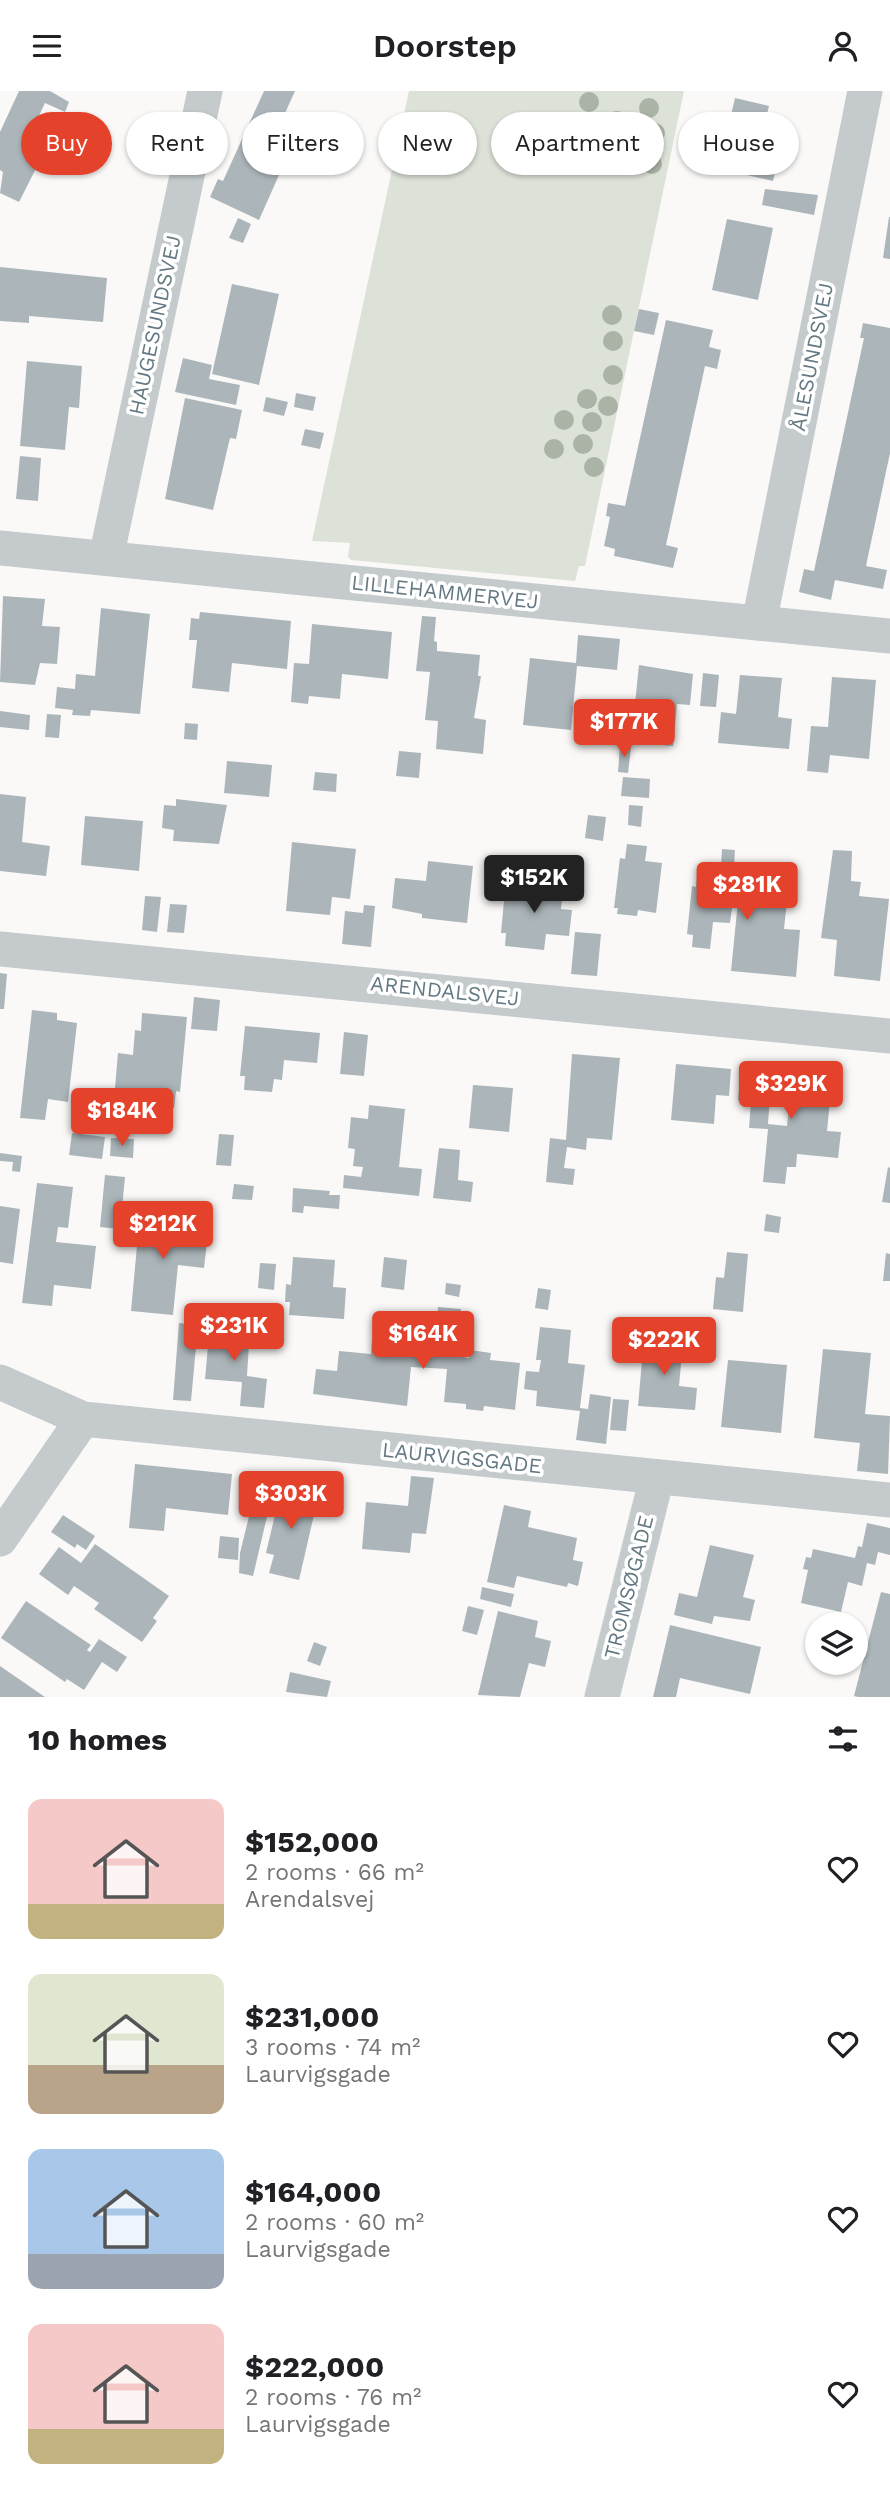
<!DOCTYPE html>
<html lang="en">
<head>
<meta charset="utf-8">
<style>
	body { margin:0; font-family:"Work Sans",sans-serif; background:#f2f2f2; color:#202124; height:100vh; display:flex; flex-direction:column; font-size:26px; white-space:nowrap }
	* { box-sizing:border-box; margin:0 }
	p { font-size:23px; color:#757577 }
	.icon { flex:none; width:38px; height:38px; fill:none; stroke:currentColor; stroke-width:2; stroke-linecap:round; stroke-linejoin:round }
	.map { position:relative; height:1606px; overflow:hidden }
	.side { display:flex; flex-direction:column; background:#fff; flex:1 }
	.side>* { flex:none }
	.top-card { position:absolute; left:21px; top:21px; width:849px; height:63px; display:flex; gap:14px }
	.tools { position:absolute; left:805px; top:1521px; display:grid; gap:14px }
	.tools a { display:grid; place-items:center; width:63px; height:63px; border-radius:50%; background:#fff; box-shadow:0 2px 5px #0004; font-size:35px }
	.price { position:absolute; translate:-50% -60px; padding:0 16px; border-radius:7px; background:#e5422c; color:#fff; font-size:23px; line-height:46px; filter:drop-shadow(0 2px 4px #0008) }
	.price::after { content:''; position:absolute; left:50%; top:42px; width:21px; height:16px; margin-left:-10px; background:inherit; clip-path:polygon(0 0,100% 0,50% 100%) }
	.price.current { background:#222; color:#fff }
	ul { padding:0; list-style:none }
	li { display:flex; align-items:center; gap:21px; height:175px; padding:0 28px }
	li span { display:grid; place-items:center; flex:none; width:196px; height:140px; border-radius:14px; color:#555 }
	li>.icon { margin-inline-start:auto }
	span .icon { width:84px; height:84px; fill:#fffc; stroke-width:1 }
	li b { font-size:30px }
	h2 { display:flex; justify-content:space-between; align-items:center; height:84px; padding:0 28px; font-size:30px }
	.tag { padding:0 24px; border-radius:32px; background:#fff; box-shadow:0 2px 5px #0004; font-size:24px; line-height:63px }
	.tag.current { background:#e5422c; color:#fff }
	header { display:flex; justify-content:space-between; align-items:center; height:91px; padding:0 28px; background:#fff; font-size:32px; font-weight:600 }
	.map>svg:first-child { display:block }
</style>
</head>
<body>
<header><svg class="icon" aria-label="menu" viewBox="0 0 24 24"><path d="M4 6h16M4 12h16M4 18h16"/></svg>Doorstep<svg class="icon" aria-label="person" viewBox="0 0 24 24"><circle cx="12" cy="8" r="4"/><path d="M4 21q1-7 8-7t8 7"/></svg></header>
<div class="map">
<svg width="890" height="1606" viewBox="0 0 890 1606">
	<rect width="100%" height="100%" fill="#faf9f7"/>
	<polygon fill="#dce2d8" points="409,0 684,0 585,475 579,475 575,490 351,469 348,466 350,452 312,450"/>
	<g fill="#acb6ba">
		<polygon points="19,0 50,0 69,11 65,21 45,12 36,31 55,40 19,111 0,102 3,81 0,79 0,41"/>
		<polygon points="264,0 295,0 273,49 291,57 259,129 210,106 218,88 223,90"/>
		<polygon points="735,7 769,15 758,60 779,65 773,90 691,71 692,67 680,65 686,41 698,44 699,39 726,46"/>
		<polygon points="765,98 818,104 814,124 762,114"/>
		<polygon points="889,126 890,126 890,168 883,167"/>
		<polygon points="238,127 251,133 243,152 229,147"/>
		<polygon points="727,128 773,137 758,209 712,199"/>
		<polygon points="0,176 107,187 103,231 29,225 29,232 0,230"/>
		<polygon points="232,193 279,203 259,294 212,283"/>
		<polygon points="639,218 659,222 654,244 634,240"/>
		<polygon points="666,229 713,239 709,256 721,259 717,278 705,275 666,454 678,457 673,477 614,465 615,458 604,455 610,426 606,425 608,412 625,415"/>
		<polygon points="863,232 890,237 890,362 866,475 887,479 883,498 835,489 831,509 799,501 804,478 814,480 864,247 860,247"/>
		<polygon points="183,267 212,274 209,288 240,294 236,314 175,301"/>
		<polygon points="27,270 82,275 79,317 69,316 65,359 20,355"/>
		<polygon points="296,302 316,306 313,320 294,316"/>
		<polygon points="266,306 288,311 284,325 263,320"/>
		<polygon points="185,307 242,319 236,348 230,347 213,419 165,408"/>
		<polygon points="305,338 324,342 320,358 301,354"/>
		<polygon points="20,365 41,367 38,410 16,408"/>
		<polygon points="3,505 45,508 42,535 60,536 57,573 40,572 35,594 0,591"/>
		<polygon points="101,517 150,523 140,623 91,619 90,625 72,624 73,619 55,617 57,596 75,598 76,583 95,585"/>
		<polygon points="200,521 291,530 287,578 232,572 229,601 192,597 197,549 189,549 191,527 199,528"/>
		<polygon points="422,525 436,526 434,550 437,551 437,560 480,564 478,585 481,585 474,627 486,629 483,663 436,658 438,630 425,629 430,581 416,580"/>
		<polygon points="312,533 392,541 388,588 342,583 340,608 309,605 308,613 291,611 294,572 309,573"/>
		<polygon points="578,544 620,548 617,579 577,575 571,639 523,634 530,567 576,572"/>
		<polygon points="639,574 693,583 690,614 677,613 673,655 631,651"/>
		<polygon points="703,582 719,584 716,616 700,615"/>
		<polygon points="740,584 782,587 778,626 792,628 789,658 718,652 721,621 736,623"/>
		<polygon points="832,586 876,589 869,668 830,664 828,682 807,680 811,635 828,636"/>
		<polygon points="0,620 30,624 29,639 0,636"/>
		<polygon points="47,623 61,624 59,647 45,646"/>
		<polygon points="185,632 198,633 197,649 184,648"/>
		<polygon points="620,655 631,656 628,682 618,681"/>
		<polygon points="399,660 421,662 419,687 396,685"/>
		<polygon points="227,670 272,674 269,706 224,702"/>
		<polygon points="315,681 337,683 336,701 313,699"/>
		<polygon points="623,686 650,688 649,707 621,705"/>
		<polygon points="0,703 26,706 22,751 50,755 46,785 0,780"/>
		<polygon points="176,708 227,714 219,753 173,750 174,739 162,737 164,714 176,715"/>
		<polygon points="629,714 643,715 641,736 628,734"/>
		<polygon points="588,724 606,726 603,750 585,747"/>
		<polygon points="85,725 143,730 139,780 81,774"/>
		<polygon points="292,751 356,758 350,808 332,806 330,824 286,820"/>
		<polygon points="627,753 647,755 645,770 662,772 656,822 638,819 637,825 617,823 618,817 614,817 620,767 625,768"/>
		<polygon points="722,758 735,759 734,776 721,775"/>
		<polygon points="833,759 852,760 851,790 861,791 859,805 889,808 880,890 834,885 837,849 821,847"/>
		<polygon points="428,770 473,775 467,832 422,827 422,823 392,817 395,787 426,790"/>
		<polygon points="718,777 734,779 734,788 789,791 784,838 800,839 796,886 731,880 738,810 733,810 730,832 713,831 710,858 692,856 693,844 687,843 692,795 696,796 697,786 717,789"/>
		<polygon points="510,790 563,797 561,818 572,819 569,845 546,843 544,859 505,855 506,842 501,842 504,810 509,810"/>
		<polygon points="145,805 161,806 157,841 142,839"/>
		<polygon points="170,813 187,814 184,842 167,841"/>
		<polygon points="364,814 375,815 371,856 342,853 345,820 363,822"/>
		<polygon points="575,841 601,843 597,885 571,883"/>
		<polygon points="0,882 7,883 4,918 0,918"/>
		<polygon points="194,906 220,909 217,940 191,938"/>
		<polygon points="32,919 57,922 57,929 77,932 68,1011 48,1008 45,1029 20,1027"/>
		<polygon points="142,922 187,926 180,1001 176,1000 174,1017 132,1012 130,1034 112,1032 118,962 133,964 135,939 141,940"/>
		<polygon points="245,935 320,942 317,972 284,969 282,989 274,988 272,1001 244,999 245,985 240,985"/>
		<polygon points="344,941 368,944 364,985 340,983"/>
		<polygon points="572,963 620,967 612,1049 587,1047 586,1059 567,1056 564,1077 575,1078 573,1094 546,1091 550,1047 566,1049"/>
		<polygon points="676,973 731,978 729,1005 716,1004 714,1033 671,1029"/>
		<polygon points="741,976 772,979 768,1033 787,1035 792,985 832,989 827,1040 841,1041 838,1067 797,1063 796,1076 787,1076 785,1093 763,1091 768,1038 749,1037 751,1010 738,1009"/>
		<polygon points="473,994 513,997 509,1041 469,1037"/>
		<polygon points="369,1014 405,1018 399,1076 422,1078 419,1105 343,1097 344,1084 361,1086 363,1076 353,1075 355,1058 348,1057 351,1026 368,1028"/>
		<polygon points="72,1042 105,1046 102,1068 69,1064"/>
		<polygon points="219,1043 234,1044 231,1075 216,1074"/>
		<polygon points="111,1047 134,1048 133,1067 110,1065"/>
		<polygon points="439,1057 460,1059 458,1089 473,1091 471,1111 433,1107"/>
		<polygon points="0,1062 22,1065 20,1081 12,1080 13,1071 0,1070"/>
		<polygon points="888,1076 890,1077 890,1112 882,1111"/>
		<polygon points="105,1084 125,1086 120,1138 100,1136"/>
		<polygon points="37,1092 73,1096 68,1137 58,1136 56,1151 96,1155 91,1198 54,1194 52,1215 22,1212"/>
		<polygon points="234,1093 254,1095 252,1109 232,1108"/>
		<polygon points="293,1097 330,1100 329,1104 340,1104 339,1118 304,1115 303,1122 292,1121"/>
		<polygon points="0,1115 20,1118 13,1173 0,1171"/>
		<polygon points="140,1122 183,1126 181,1139 208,1142 204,1177 178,1174 173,1224 131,1220"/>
		<polygon points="766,1123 781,1126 779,1142 764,1140"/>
		<polygon points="727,1161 748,1163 743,1221 713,1218 716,1186 724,1187"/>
		<polygon points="886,1162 890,1163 890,1190 883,1190"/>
		<polygon points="293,1166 335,1169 333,1196 346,1197 344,1228 289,1224 290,1211 285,1211 286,1193 291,1194"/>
		<polygon points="384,1166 407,1169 404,1199 381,1196"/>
		<polygon points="260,1172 276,1173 274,1199 258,1197"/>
		<polygon points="446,1192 461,1194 459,1206 445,1203"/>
		<polygon points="538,1197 551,1199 548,1219 535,1217"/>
		<polygon points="438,1216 461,1218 455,1265 469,1267 470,1259 491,1262 490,1269 520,1272 515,1319 484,1315 483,1320 466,1318 466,1313 444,1311 447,1278 411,1276 407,1315 313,1303 316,1278 337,1280 339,1260 371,1263 372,1250 413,1254 413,1246 435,1246"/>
		<polygon points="179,1232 198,1234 191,1310 173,1309"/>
		<polygon points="210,1233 250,1237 247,1285 267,1288 264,1317 240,1315 242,1291 205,1288"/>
		<polygon points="540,1236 571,1239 568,1272 585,1274 580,1317 588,1318 590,1303 611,1306 606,1353 576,1349 580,1320 536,1315 537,1300 524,1298 526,1280 539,1281 541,1269 536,1269"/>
		<polygon points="644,1247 683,1251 679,1295 697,1297 695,1319 638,1315"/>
		<polygon points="823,1258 871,1262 865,1323 890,1325 888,1383 857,1380 860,1352 814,1347"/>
		<polygon points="728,1269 787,1274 781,1342 721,1336"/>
		<polygon points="613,1308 629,1309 626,1340 610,1339"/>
		<polygon points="135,1373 232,1383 228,1424 166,1417 164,1440 129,1437"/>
		<polygon points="411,1385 434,1387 426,1443 412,1442 410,1462 362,1458 366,1411 408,1415"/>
		<polygon points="282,1394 319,1402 299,1489 269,1482 274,1464 266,1462"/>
		<polygon points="252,1413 269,1417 253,1485 239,1482 240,1462"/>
		<polygon points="504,1414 531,1420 528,1436 577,1447 573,1469 583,1471 578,1495 568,1492 567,1496 517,1485 514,1497 487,1491"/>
		<polygon points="63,1424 95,1445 86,1459 77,1453 75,1457 51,1441"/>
		<polygon points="867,1432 890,1437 890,1464 878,1461 875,1474 867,1472 862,1495 848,1491 841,1521 801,1512 808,1479 803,1478 806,1466 811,1467 813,1458 855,1467 858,1455 862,1456"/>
		<polygon points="220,1445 239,1447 238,1469 218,1467"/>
		<polygon points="95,1453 169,1505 153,1527 157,1530 142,1551 94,1518 99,1512 74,1495 68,1504 39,1483 59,1456 81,1472"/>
		<polygon points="710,1454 754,1464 743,1506 755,1509 750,1530 714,1525 712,1533 674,1524 679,1502 697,1506"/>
		<polygon points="482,1496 514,1503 511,1516 480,1508"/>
		<polygon points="881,1501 890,1503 890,1606 858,1606 854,1605"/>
		<polygon points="26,1510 91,1554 87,1559 90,1561 99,1548 127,1566 117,1581 102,1571 84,1599 67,1588 65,1591 1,1547"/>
		<polygon points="468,1515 484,1519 477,1544 462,1540"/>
		<polygon points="498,1520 538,1530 535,1546 551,1550 545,1576 529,1572 520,1606 478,1604"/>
		<polygon points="670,1534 761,1556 750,1603 680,1587 676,1606 653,1606"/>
		<polygon points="314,1551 327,1556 320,1575 307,1570"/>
		<polygon points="0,1575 45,1606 0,1606"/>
		<polygon points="290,1581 331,1590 327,1606 286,1601"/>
	</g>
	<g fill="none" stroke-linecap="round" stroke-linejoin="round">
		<g stroke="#c5cbcd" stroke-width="35">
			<polyline points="0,457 890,545"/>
			<polyline points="106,467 205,0"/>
			<polyline points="759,532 865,0"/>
			<polyline points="0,858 890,945"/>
			<polyline points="0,1291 83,1328 890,1409"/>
			<polyline points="0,1448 83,1328"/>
			<polyline points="602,1606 657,1386"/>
		</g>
	</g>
	<g fill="#abb3a6">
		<circle cx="589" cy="11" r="10"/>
		<circle cx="649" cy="17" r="10"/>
		<circle cx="617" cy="30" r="10"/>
		<circle cx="655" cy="42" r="10"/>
		<circle cx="631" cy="51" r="10"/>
		<circle cx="652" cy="73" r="10"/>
		<circle cx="612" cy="224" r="10"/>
		<circle cx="613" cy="250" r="10"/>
		<circle cx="613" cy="284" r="10"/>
		<circle cx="587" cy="308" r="10"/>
		<circle cx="608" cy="315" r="10"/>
		<circle cx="564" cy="329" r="10"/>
		<circle cx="592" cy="331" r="10"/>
		<circle cx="583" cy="353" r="10"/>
		<circle cx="554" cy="358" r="10"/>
		<circle cx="594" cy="376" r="10"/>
	</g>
	<g text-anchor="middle" stroke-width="7" stroke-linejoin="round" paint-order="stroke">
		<g font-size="21" fill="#647983" stroke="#fff">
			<text transform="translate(155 234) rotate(-78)" y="7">HAUGESUNDSVEJ</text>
			<text transform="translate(812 266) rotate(-79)" y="7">ÅLESUNDSVEJ</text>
			<text transform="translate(445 501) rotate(6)" y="7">LILLEHAMMERVEJ</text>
			<text transform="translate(445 900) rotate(6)" y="7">ARENDALSVEJ</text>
			<text transform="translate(462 1367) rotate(6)" y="7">LAURVIGSGADE</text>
			<text transform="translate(629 1496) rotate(-76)" y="7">TROMSØGADE</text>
		</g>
	</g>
</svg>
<div class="tools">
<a><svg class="icon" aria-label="layers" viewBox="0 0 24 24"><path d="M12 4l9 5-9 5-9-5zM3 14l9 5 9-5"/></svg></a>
</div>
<b class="price" style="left:624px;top:668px">$177K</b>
<b class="price current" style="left:534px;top:824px">$152K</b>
<b class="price" style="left:747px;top:831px">$281K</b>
<b class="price" style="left:791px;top:1030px">$329K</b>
<b class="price" style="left:122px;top:1057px">$184K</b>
<b class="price" style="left:163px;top:1170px">$212K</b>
<b class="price" style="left:234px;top:1272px">$231K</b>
<b class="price" style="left:423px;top:1280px">$164K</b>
<b class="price" style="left:664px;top:1286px">$222K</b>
<b class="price" style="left:291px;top:1440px">$303K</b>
<div class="top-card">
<a class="tag current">Buy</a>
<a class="tag">Rent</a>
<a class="tag">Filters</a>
<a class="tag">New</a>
<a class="tag">Apartment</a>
<a class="tag">House</a>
</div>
</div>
<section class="side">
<h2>10 homes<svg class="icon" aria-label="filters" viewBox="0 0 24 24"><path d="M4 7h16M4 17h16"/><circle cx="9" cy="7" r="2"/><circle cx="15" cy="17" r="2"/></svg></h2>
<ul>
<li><span style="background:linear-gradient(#f6c9c9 75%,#c2b280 0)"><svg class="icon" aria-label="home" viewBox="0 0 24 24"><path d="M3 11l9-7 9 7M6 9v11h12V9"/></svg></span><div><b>$152,000</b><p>2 rooms · 66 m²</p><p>Arendalsvej</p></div><svg class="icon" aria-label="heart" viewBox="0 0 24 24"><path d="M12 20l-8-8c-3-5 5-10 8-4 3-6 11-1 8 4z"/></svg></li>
<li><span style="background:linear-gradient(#dfe7d0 65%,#b9a48a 0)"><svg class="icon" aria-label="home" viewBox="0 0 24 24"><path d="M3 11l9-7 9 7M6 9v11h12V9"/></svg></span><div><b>$231,000</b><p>3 rooms · 74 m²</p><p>Laurvigsgade</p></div><svg class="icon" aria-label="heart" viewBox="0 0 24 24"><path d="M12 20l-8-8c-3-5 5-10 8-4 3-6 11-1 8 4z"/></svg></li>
<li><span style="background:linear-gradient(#a9c7e8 75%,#9aa5b1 0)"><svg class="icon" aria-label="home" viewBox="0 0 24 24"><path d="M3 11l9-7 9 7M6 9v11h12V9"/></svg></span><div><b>$164,000</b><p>2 rooms · 60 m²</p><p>Laurvigsgade</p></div><svg class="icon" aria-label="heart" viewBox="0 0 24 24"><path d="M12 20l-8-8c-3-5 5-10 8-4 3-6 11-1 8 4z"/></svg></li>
<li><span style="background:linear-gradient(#f6c9c9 75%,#c2b280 0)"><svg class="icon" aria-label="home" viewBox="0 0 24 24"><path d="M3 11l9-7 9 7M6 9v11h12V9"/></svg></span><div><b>$222,000</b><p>2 rooms · 76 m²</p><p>Laurvigsgade</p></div><svg class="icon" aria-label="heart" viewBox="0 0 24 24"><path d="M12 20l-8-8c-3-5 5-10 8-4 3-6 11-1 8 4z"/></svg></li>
</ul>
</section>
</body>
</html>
